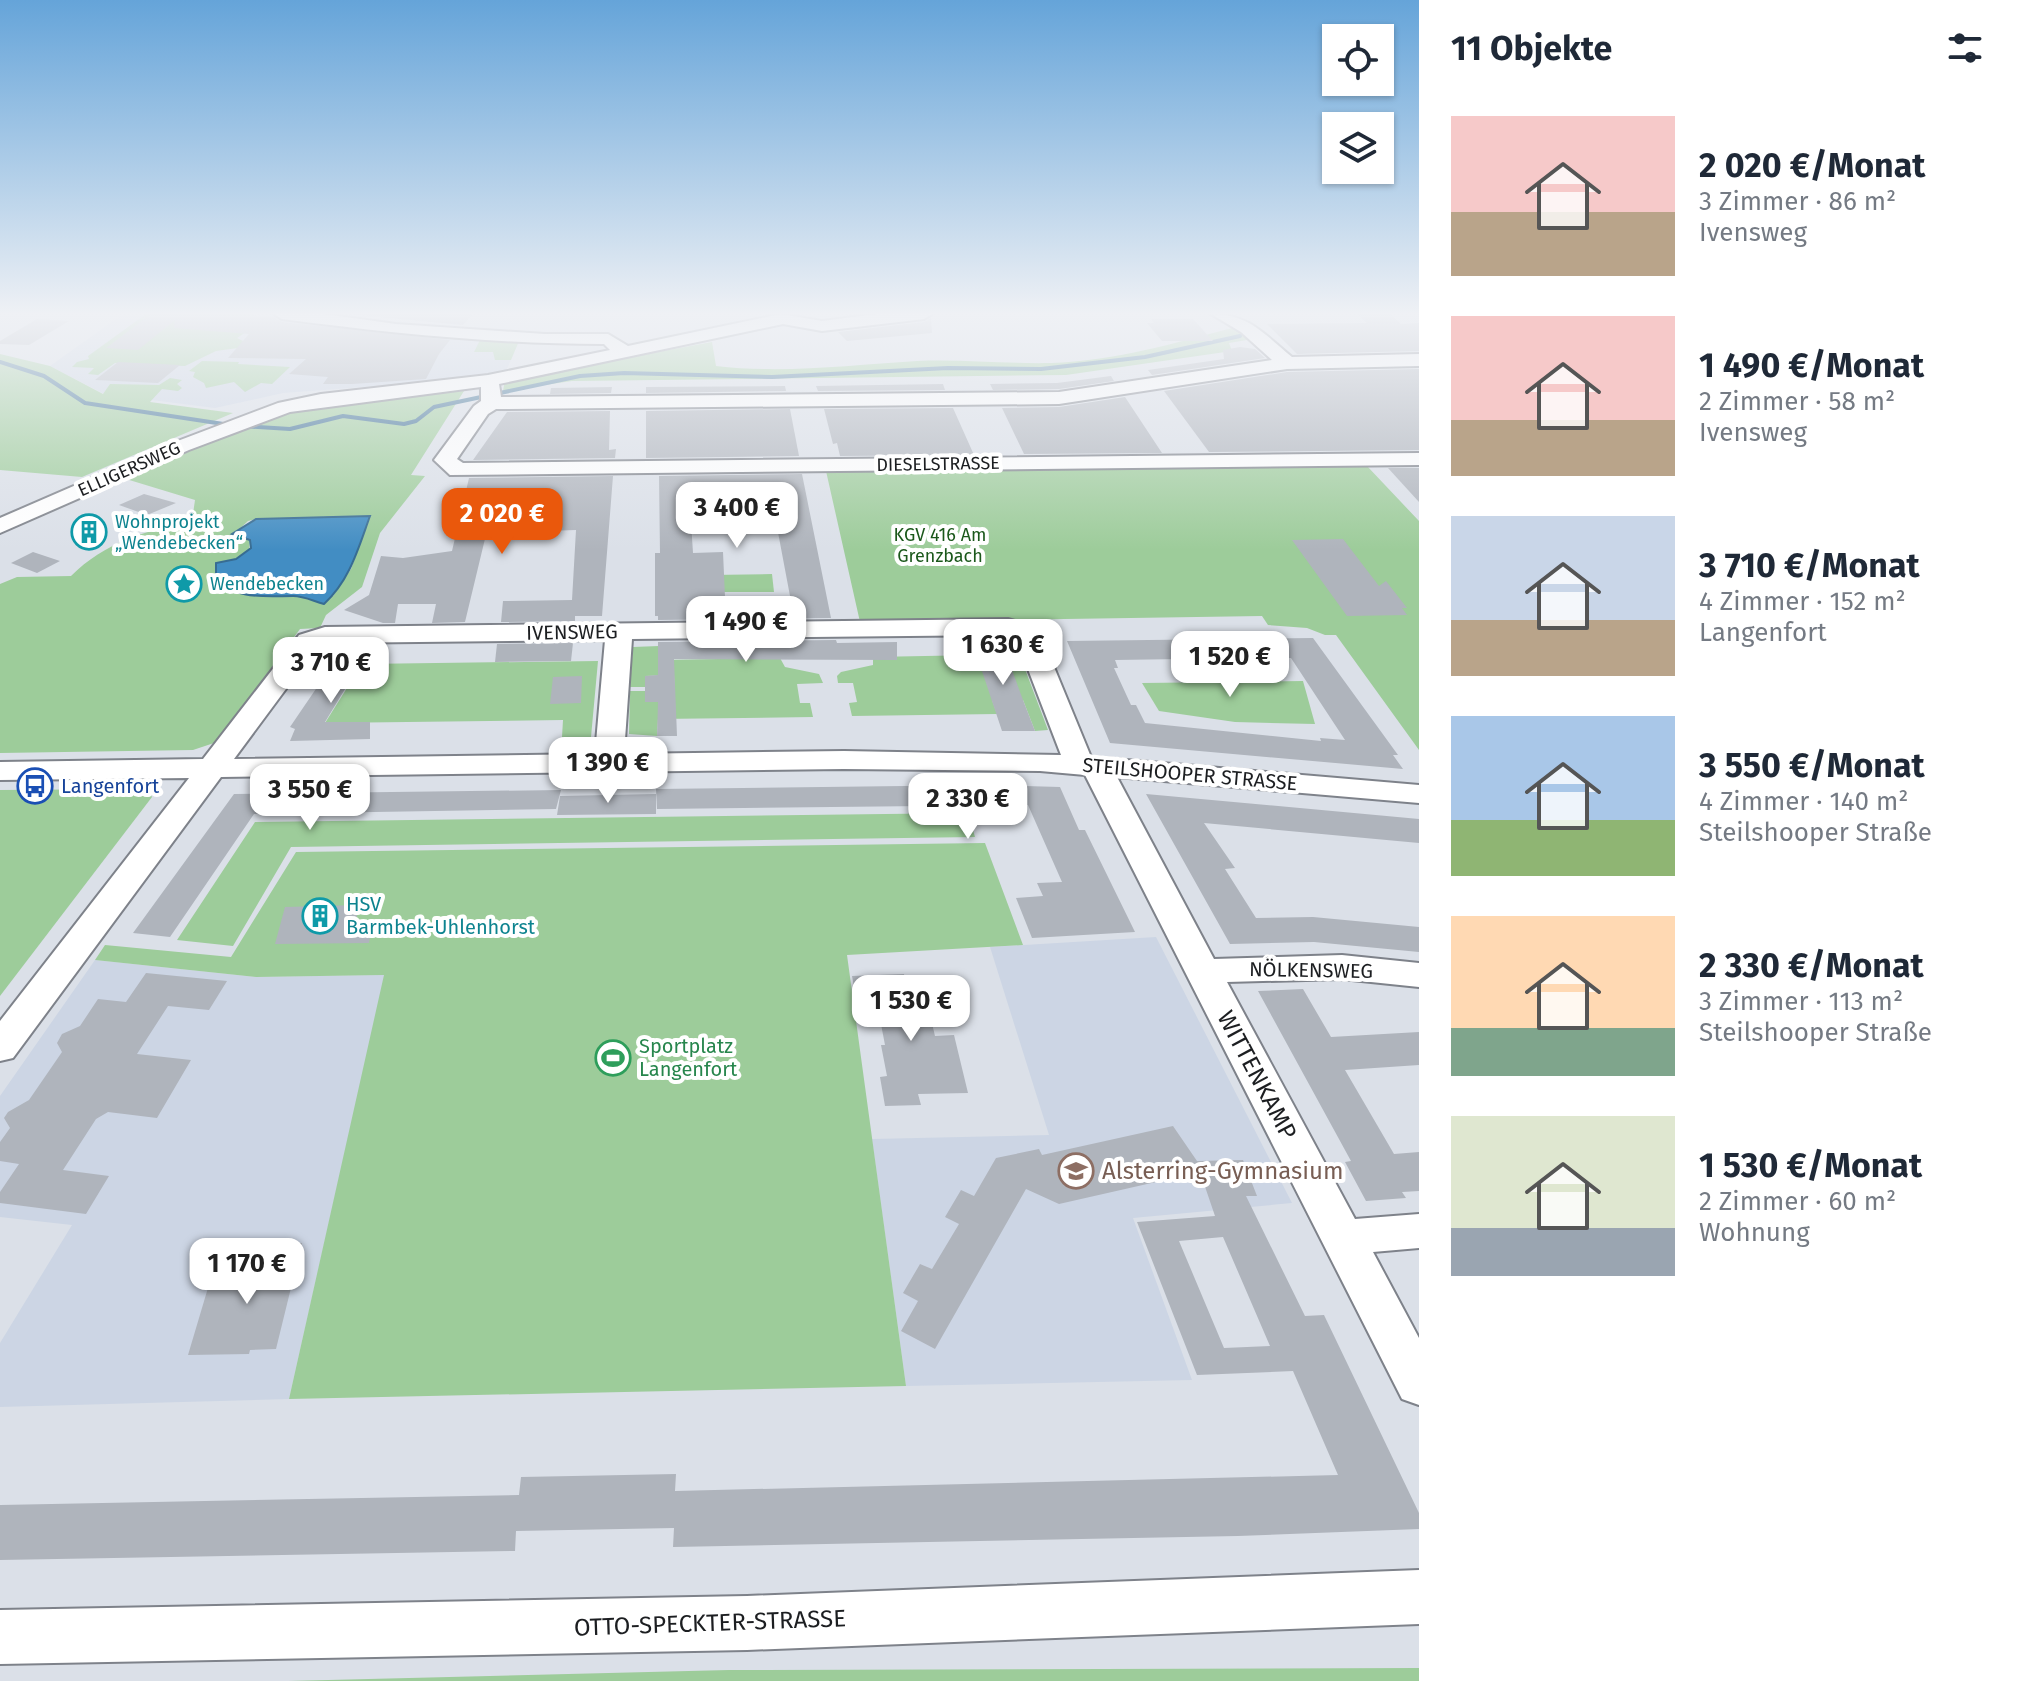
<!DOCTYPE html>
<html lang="de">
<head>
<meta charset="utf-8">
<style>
	body { margin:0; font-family:"Fira Sans",sans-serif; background:#f6f6f7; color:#1f2937; height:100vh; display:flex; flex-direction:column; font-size:30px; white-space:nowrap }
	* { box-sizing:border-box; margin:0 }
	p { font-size:26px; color:#747a83 }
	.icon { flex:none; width:44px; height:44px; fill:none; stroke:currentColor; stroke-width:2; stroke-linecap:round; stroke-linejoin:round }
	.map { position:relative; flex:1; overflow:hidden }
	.sheet { display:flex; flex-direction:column; background:#fff; width:600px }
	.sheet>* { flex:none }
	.fabs { position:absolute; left:1322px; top:24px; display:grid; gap:16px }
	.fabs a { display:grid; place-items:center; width:72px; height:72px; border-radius:0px; background:#fff; box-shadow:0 2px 6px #0004; font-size:40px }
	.price { position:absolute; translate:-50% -68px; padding:0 18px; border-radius:16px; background:#fff; color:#222; font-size:26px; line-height:52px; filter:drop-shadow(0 2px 4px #0008) }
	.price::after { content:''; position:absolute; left:50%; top:48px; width:24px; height:18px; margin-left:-12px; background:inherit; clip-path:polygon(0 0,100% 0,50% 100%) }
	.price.selected { background:#ea580c; color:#fff }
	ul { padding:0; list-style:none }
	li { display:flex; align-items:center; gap:24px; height:200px; padding:0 32px }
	li span { display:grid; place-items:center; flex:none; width:224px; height:160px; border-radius:0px; color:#555 }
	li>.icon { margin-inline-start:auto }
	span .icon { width:96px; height:96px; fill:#fffc; stroke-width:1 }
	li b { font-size:34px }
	h2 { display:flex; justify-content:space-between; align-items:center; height:96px; padding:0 32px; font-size:34px }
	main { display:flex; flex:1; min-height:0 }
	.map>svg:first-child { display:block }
</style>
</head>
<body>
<main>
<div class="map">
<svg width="1419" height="1681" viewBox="0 0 1419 1681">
	<rect width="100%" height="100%" fill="#dbe0e8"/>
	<g fill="#ccd5e4">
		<polygon points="123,314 265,314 376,329 519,341 506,371 444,381 283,393 215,408 104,394 50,366"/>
		<polygon points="1156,937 1292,1203 1133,1218 1192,1380 906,1386 872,1139 1049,1135 990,947"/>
		<polygon points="95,960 256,977 385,975 289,1399 0,1407 0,1343 72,1225 0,1217 0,1096"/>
	</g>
	<g fill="#9dcc9a" fill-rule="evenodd">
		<polygon points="146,314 251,314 267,318 237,338 247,343 245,347 216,351 185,366 115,363 98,375 88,374 94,368 72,367 77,362 89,359 88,356"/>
		<path d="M1236 327 1253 339 1229 343 1232 351 1066 375 572 381 503 391 505 380 712 342 716 366C783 374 850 365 917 361 961 359 1006 364 1051 363 1114 361 1175 343 1236 327Z"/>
		<polygon points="481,338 519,341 511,360 495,360 493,352 474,352"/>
		<polygon points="0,354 50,366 103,394 110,384 159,385 170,378 182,380 177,384 182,388 178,391 162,389 150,402 233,413 82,477 0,470"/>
		<polygon points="202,361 239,362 238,364 290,367 272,384 261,383 245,392 234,382 206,388 204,383 193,377 195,372 189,371"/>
		<path d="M464 391 411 475 425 476 380 533 362 587 326 615 320 628 300 629 217 742 193 750 0 753V584L17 577 71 576C105 542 146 531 192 521L195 500 126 479 261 420 326 404ZM370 517 351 569 333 596H293L216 563 236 559 249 551 250 540 234 534 248 521 256 519Z"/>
		<polygon points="1367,466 1419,521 1419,750 1336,635 1325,635 1307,628 1268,625 1262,616 860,622 826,471"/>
		<polygon points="772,574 774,592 710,592 710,575"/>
		<polygon points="1001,640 1014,640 1048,730 1035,731 1023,700 992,700 997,714 852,716 849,703 857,702 853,683 838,683 837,676 841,672 873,665 873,657 977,655 1011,670"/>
		<polygon points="659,646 659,660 780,658 785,667 819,674 823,683 797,684 800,703 810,703 813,717 658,719 657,736 629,734 630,691 645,691 646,702 675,701 674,675 645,676 645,687 630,687 633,647"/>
		<polygon points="598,661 591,737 562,737 563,720 325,723 362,664"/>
		<polygon points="1303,681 1315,724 1235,722 1159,711 1142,683"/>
		<polygon points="147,789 152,797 0,996 0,790"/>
		<polygon points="968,813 975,837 291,847 233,946 177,940 255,822"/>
		<polygon points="985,843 1023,945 847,955 906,1386 289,1399 384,975 256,977 95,960 105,945 231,957 296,852"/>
		<polygon points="1419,1668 1419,1681 288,1681 729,1670"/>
	</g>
	<path fill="#428dc3" stroke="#376c92" stroke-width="2" d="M370 516C358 549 350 580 324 604 313 601 304 596 293 596 267 596 231 601 216 575V563L236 559 251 548 250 540 232 534 256 519Z"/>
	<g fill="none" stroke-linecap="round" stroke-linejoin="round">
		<g stroke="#376c92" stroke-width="4">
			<polyline points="0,362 44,376 85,403 230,425"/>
			<polyline points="242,426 290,429 343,416 404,424 416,421 434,407 580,376 624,373 772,377 948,368 1041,369 1145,357 1240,336"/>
		</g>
	</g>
	<g fill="#afb4bc" fill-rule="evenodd">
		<polygon points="151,314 272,316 282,322 450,340 439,354 426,379 352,384 323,384 328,377 289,374 306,359 228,358 249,334 174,328 175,320 138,350 106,348"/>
		<polygon points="348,314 473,314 463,325"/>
		<polygon points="1357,314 1390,314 1401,324 1419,323 1419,351 1293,354 1297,354 1267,324 1367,323"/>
		<polygon points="931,318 932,333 847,341 838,332 924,322"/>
		<polygon points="37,319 69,321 29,345 0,344 0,341"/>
		<polygon points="1151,319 1193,319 1213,341 1162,341 1147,323 1154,323"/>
		<polygon points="1240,347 1255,349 1265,358 1152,375 1148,370 1224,359 1223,350"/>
		<polygon points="118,362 180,365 158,383 95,380"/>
		<polygon points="1419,369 1419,450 1209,452 1164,391 1287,372"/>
		<polygon points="1111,376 1114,381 1059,389 993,390 990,384 1057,383"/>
		<polygon points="943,384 945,390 818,391 816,386"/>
		<polygon points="785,386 786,391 646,393 646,387"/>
		<polygon points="612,387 611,393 550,394 551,388"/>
		<polygon points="1125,397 1162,453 1024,454 1002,408 1059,407"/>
		<polygon points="953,408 974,455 840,456 837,443 833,444 824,409"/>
		<polygon points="790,409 799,456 646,458 646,411"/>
		<polygon points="610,411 609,450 616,449 615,458 473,460 507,412"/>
		<polygon points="1388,468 1419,468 1419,502"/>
		<path d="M802 474 831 618 658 620V616H655V553H660L659 476ZM744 490 748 527H777L790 596 725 597 723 552 693 553 689 491Z"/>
		<polygon points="613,476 602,616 575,616 575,621 501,622 503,601 572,600 576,530 545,531 552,492 496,493 465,622 432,623 436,604 398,604 395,623 383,623 344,610 369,595 381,556 403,558 452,551 469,478"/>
		<polygon points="144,494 176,503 147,515 119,505"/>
		<polygon points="1343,539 1379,586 1386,581 1407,608 1402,608 1407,615 1347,616 1292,540"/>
		<polygon points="33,552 60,561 37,573 11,563"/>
		<path d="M1313 638 1398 755H1393L1403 769 1110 743 1067 641ZM1182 657 1291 658 1345 740 1320 738 1321 741 1145 723 1136 705H1131L1114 668H1118L1115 660 1183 659Z"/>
		<polygon points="836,640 837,643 897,642 897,660 674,659 677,736 657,736 658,702 645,702 645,676 658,675 658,642"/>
		<polygon points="1001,640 1023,700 1035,731 1002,731 972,641"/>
		<polygon points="573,643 571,661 495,662 497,644"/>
		<polygon points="350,648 370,648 325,722 370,722 370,739 290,741 295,729 290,727 339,655 345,655"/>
		<polygon points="582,676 581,703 550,704 553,677"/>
		<polygon points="985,785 1060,787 1079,830 1085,830 1135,932 1032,938 1016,898 1043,896 1037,883 1062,882 1028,805 657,809 656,789"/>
		<polygon points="561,790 556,809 254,814 170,937 133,933 234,794"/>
		<polygon points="656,794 656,814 557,815 560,796"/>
		<polygon points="1146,794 1419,819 1419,843 1204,823 1235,868 1225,869 1256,918 1313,917 1419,927 1419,952 1314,942 1230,944"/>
		<polygon points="359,905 355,926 372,925 369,943 275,944 285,907"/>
		<polygon points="146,973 227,981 209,1010 168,1006 137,1054 191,1060 157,1118 108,1112 96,1119 63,1170 109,1176 86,1214 0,1203 0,1192 19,1164 0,1161 0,1142 10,1128 4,1118 8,1112 29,1100 62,1052 57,1043 62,1034 80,1026 98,999 126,1002"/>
		<polygon points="904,974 906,985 923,985 935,1036 954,1035 968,1093 918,1094 921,1105 885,1106 880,1077 887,1076 881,1045 885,1045 876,998 856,998 852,976"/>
		<polygon points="1303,989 1331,1037 1419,1032 1419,1065 1345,1070 1394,1154 1419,1152 1419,1191 1402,1192 1406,1198 1366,1201 1345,1162 1351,1161 1258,991"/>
		<path d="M1173 1126 1197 1161 1243 1160 1257 1196H1246L1305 1316 1324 1315 1419 1513V1529L1238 1536 673 1547 674 1528 516 1531 515 1551 0 1560V1505L519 1495 521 1477 676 1474 675 1491 1338 1475 1293 1371 1197 1375 1137 1222 1215 1216 1200 1172 1059 1204 1026 1189 935 1349 901 1331 918 1301 903 1293 920 1264 932 1269 959 1224 945 1217 961 1190 974 1196 996 1158 1039 1149 1042 1155ZM1223 1237 1270 1346 1224 1348 1179 1241Z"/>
		<polygon points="302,1243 276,1349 250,1350 249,1354 188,1355 213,1271 264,1270 271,1244"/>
	</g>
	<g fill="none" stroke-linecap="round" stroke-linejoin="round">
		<defs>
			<g id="minor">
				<path d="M274 314H324L396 324 545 334H608L628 346 781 314 822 321 877 314H932L924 319 822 331 783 324 499 384 501 397 1059 392 1272 360 1241 332 1211 314C1249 314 1264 334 1292 357L1419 354V366L1287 369 1059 404 496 409 488 414 457 459 463 463 1419 453V465L450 475 434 460 474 406 481 401V387L290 412 189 450 0 533V518L175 442 278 403 321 394 488 375 610 350 604 344C496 344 389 333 282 319Z"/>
				<path d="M1008 619 1036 627 1040 633 1091 757 1419 785V803L1117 777 1214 959 1342 955 1419 963V987L1342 979 1227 982 1355 1219 1419 1214V1248L1373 1252 1419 1338V1405L1402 1399 1085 775 1040 771 844 769 221 777 13 1058 0 1061V1021L189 778 0 780V762L203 759 299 635 325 627ZM1006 635 1016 638 1061 755 844 751 624 754 632 639ZM605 640 595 754 234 759 317 647 328 643Z"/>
				<polygon points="1419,1570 1419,1624 747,1650 0,1664 0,1610 747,1596"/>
			</g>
		</defs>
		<use href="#minor" stroke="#7e828a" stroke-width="4"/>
		<use href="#minor" fill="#fff" fill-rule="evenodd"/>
	</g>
	<linearGradient id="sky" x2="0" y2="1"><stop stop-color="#65a4d9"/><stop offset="0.57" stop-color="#eff1f5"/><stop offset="1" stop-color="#eff1f5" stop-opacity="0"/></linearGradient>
	<rect width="1419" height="550" fill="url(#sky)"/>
	<defs>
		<symbol id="building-ring" viewBox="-11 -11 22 22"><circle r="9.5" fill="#fff" stroke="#0f9aa8" stroke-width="1.5"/><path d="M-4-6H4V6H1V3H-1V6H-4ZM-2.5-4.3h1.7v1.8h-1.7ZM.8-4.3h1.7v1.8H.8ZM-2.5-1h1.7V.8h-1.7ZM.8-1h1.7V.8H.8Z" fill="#0f9aa8"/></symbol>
		<symbol id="sight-ring" viewBox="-11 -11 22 22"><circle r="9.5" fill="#fff" stroke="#0f9aa8" stroke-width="1.5"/><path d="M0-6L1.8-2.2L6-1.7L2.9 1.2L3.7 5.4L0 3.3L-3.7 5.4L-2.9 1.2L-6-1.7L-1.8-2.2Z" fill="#0f9aa8"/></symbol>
		<symbol id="bus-ring" viewBox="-11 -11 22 22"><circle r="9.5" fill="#fff" stroke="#1a4fb4" stroke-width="1.5"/><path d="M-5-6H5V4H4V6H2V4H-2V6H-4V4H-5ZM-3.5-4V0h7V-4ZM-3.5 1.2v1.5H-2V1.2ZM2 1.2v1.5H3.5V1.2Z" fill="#1a4fb4"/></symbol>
		<symbol id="stadium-ring" viewBox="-11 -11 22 22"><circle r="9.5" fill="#fff" stroke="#2e9e5b" stroke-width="1.5"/><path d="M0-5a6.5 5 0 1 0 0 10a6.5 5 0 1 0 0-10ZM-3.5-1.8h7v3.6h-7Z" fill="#2e9e5b"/></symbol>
		<symbol id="school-ring" viewBox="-11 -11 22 22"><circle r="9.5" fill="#fff" stroke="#8d6e63" stroke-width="1.5"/><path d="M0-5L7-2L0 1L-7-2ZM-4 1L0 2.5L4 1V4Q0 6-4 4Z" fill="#8d6e63"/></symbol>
	</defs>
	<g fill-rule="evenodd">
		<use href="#building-ring" x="69" y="512" width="40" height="40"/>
		<use href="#sight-ring" x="164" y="564" width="40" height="40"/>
		<use href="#bus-ring" x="15" y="766" width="40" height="40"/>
		<use href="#building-ring" x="300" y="896" width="40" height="40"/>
		<use href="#stadium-ring" x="593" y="1038" width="40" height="40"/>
		<use href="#school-ring" x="1056" y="1151" width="40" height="40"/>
	</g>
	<g text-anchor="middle" stroke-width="8" stroke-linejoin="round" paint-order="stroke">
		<g font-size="18" fill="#1c1e21" stroke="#fff">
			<text transform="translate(938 464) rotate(-1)" y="6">DIESELSTRASSE</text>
			<text transform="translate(129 469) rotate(-24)" y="6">ELLIGERSWEG</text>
		</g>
		<g font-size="18" fill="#0d838f" stroke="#fff" text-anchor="start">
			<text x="115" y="528">Wohnprojekt<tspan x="115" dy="21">„Wendebecken“</tspan></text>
			<text x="210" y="590">Wendebecken</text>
		</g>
		<g font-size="18" fill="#1b581b" stroke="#fff">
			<text x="940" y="541">KGV 416 Am<tspan x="940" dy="21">Grenzbach</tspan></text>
		</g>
		<g font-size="20" fill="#1c1e21" stroke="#fff">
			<text transform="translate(572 632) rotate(-1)" y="7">IVENSWEG</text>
			<text transform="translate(1190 774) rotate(5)" y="7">STEILSHOOPER STRASSE</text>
			<text transform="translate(1311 970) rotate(1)" y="7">NÖLKENSWEG</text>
		</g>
		<g font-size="20" fill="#164399" stroke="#fff" text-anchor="start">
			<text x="61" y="793">Langenfort</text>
		</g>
		<g font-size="20" fill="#0d838f" stroke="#fff" text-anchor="start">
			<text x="346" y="911">HSV<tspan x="346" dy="23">Barmbek-Uhlenhorst</tspan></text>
		</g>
		<g font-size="20" fill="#27864d" stroke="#fff" text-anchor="start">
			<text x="639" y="1053">Sportplatz<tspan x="639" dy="23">Langenfort</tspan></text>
		</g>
		<g font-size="24" fill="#1c1e21" stroke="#fff">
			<text transform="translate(1257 1075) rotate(62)" y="8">WITTENKAMP</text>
			<text transform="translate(710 1623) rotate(-2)" y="8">OTTO-SPECKTER-STRASSE</text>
		</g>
		<g font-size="24" fill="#785e54" stroke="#fff" text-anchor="start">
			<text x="1102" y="1179">Alsterring-Gymnasium</text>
		</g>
	</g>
</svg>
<div class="fabs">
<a><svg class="icon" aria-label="locate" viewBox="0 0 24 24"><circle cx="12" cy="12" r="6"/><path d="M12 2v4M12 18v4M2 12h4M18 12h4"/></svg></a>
<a><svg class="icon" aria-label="layers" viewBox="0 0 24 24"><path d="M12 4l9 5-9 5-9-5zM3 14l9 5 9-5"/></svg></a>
</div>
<b class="price" style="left:737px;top:550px">3 400 €</b>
<b class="price selected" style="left:502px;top:556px">2 020 €</b>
<b class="price" style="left:746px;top:664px">1 490 €</b>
<b class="price" style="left:1003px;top:687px">1 630 €</b>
<b class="price" style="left:1230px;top:699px">1 520 €</b>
<b class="price" style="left:331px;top:705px">3 710 €</b>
<b class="price" style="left:608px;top:805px">1 390 €</b>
<b class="price" style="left:310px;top:832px">3 550 €</b>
<b class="price" style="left:968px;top:841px">2 330 €</b>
<b class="price" style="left:911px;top:1043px">1 530 €</b>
<b class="price" style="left:247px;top:1306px">1 170 €</b>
</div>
<section class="sheet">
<h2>11 Objekte<svg class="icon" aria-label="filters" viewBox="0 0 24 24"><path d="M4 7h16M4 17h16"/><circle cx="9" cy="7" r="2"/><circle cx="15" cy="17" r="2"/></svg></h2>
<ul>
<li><span style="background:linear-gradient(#f6c9c9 60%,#b9a48a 0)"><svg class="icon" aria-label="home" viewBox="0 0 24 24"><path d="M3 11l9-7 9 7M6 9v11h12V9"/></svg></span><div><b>2 020 €/Monat</b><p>3 Zimmer · 86 m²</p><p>Ivensweg</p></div></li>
<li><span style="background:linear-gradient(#f6c9c9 65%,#b9a48a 0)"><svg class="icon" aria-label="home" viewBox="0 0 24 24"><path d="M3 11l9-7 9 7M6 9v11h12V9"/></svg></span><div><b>1 490 €/Monat</b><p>2 Zimmer · 58 m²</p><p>Ivensweg</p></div></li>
<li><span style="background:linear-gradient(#c9d6e8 65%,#b9a48a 0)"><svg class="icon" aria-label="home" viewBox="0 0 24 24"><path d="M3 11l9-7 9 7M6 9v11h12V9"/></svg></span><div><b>3 710 €/Monat</b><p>4 Zimmer · 152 m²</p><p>Langenfort</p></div></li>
<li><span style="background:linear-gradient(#a9c7e8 65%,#8fb573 0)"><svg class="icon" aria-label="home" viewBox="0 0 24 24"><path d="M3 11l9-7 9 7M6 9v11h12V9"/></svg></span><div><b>3 550 €/Monat</b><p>4 Zimmer · 140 m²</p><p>Steilshooper Straße</p></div></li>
<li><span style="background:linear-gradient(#ffd9b3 70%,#7fa58c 0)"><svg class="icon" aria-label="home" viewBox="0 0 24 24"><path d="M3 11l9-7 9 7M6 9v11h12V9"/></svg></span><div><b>2 330 €/Monat</b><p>3 Zimmer · 113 m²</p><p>Steilshooper Straße</p></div></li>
<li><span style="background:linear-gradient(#dfe7d0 70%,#9aa5b1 0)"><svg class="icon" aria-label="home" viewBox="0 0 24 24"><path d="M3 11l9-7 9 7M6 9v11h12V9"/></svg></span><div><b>1 530 €/Monat</b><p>2 Zimmer · 60 m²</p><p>Wohnung</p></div></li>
</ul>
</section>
</main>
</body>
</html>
